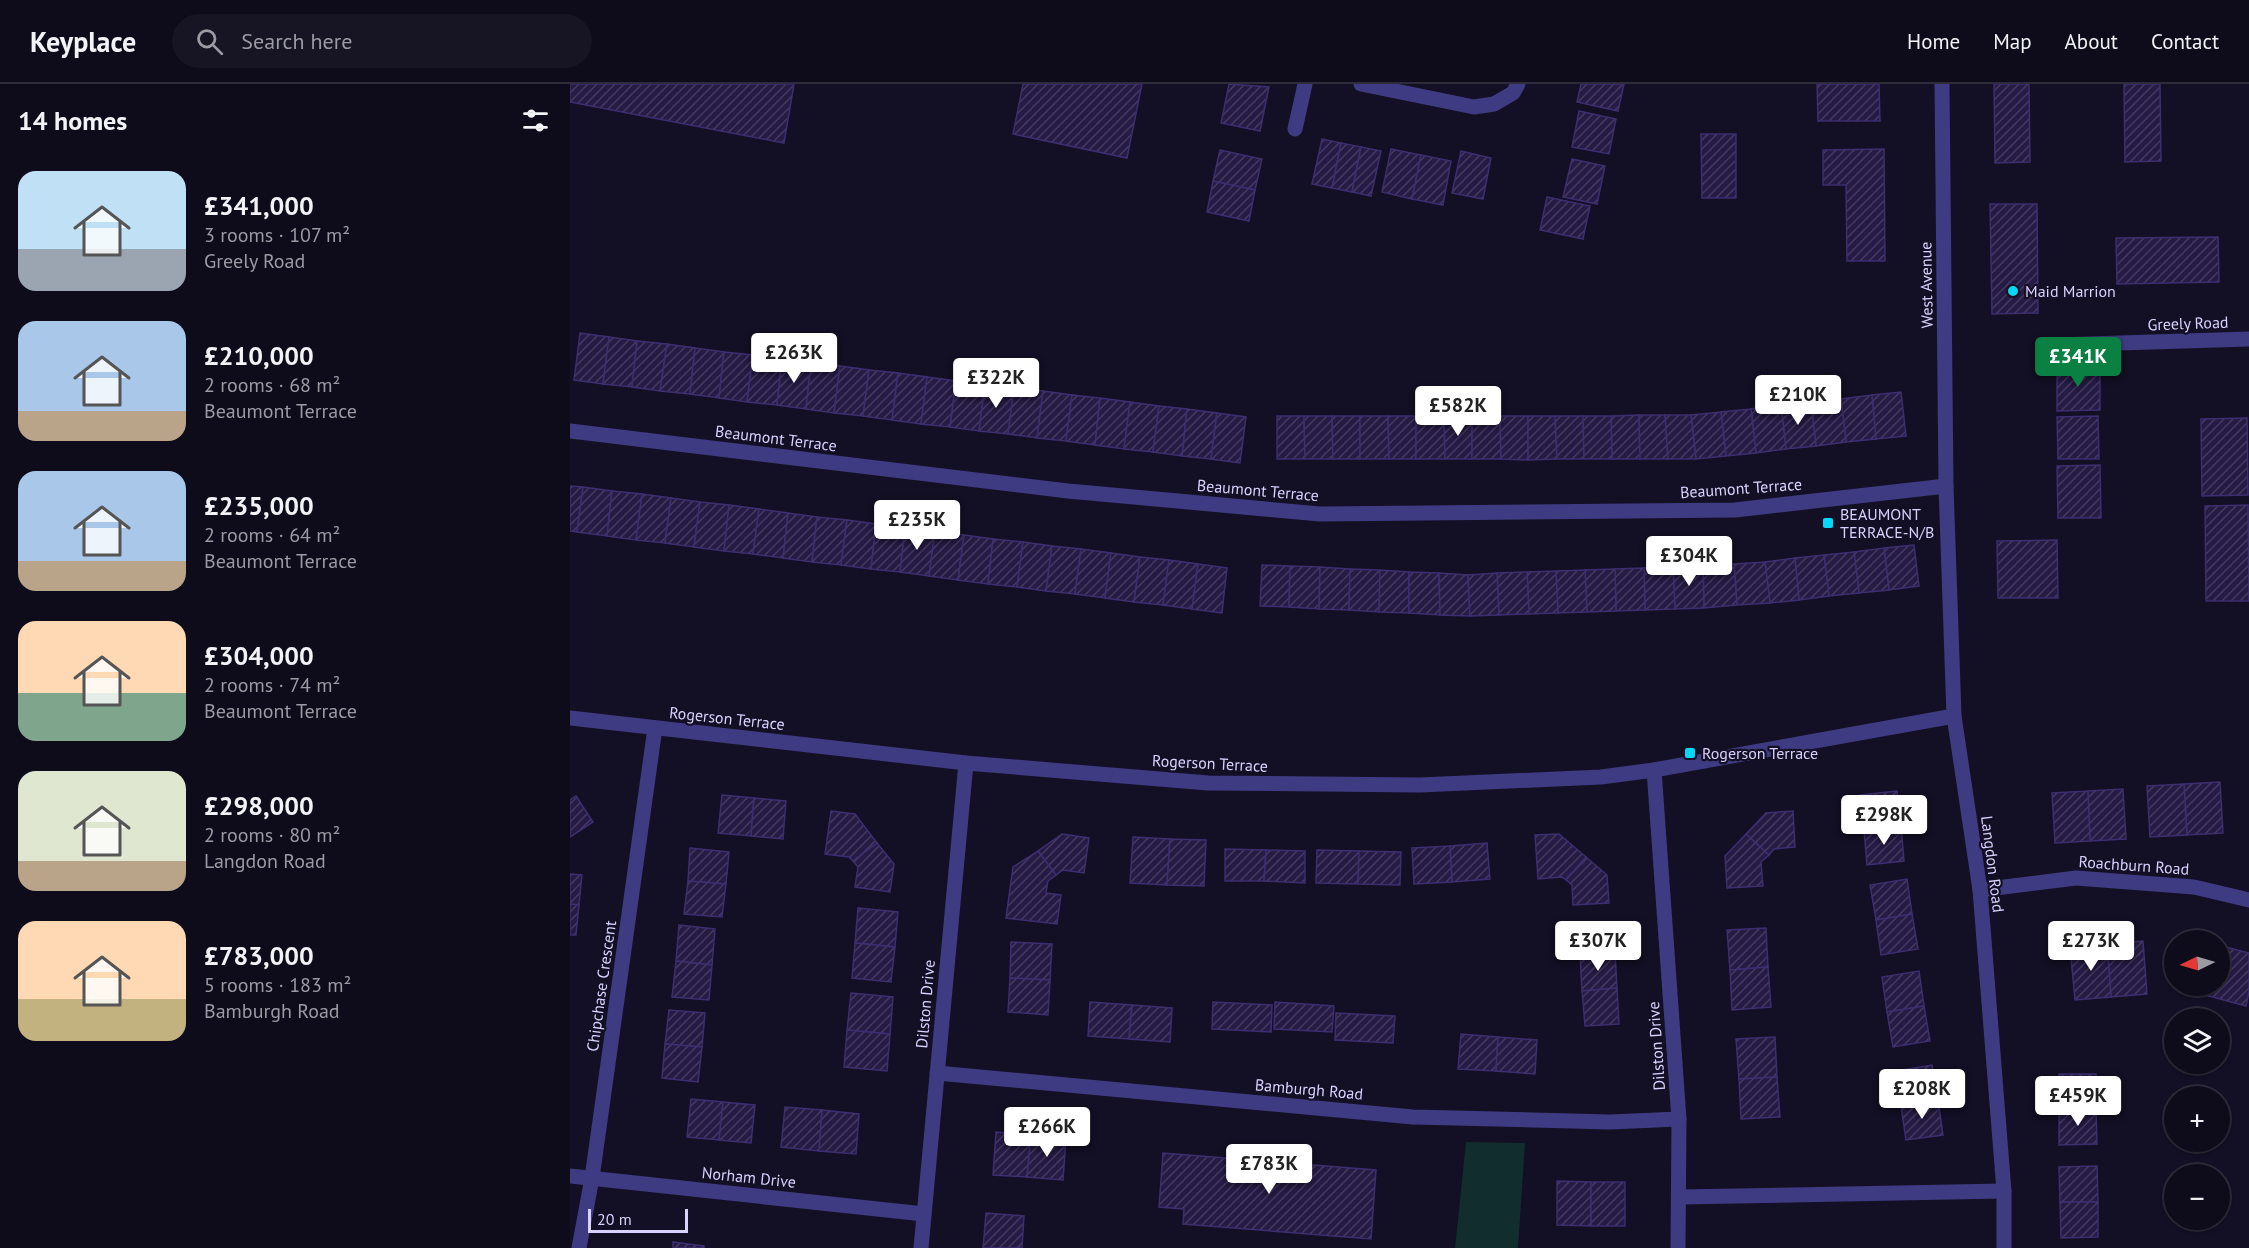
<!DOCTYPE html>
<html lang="en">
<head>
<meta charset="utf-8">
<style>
	body { margin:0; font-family:"PT Sans",sans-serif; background:#171424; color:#f1f3f6; height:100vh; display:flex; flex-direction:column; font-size:22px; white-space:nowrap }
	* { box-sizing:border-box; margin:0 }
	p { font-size:20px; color:#9b9ba3 }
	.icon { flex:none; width:33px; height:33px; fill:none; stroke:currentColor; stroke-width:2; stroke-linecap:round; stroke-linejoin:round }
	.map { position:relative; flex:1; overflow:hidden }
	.panel { display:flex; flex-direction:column; background:#0e0b1b; width:570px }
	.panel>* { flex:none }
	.needle { width:39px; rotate:265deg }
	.fabs { position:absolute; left:1594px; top:846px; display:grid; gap:12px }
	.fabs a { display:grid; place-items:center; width:66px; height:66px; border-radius:50%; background:#0e0b1b; box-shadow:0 2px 4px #0004,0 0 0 2px #2e2b3a; font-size:30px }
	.scale { position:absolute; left:18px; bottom:15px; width:100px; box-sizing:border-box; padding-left:6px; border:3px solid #d8d2fe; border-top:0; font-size:16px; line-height:21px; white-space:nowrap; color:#d8d2fe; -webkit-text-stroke:4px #130f24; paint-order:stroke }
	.price { position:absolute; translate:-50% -51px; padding:0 14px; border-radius:6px; background:#fff; color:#222; font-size:20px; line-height:39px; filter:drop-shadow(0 2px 3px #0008) }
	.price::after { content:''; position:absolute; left:50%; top:36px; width:18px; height:14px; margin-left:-9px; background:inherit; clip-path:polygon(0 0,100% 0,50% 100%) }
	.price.selected { background:#0b8043; color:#fff }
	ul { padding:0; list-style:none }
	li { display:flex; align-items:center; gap:18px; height:150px; padding:0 18px }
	li span { display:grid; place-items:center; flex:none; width:168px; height:120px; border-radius:18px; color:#555 }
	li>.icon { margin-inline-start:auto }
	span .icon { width:72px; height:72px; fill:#fffc; stroke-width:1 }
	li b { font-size:26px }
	h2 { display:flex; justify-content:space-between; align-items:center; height:72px; padding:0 18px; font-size:26px }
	header { display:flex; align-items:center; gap:36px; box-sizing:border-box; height:84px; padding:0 30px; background:#0e0b1b; border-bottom:2px solid #2e2b3a }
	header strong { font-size:28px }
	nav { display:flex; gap:33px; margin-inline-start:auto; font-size:21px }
	.search { width:420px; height:54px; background:#171424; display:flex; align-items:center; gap:15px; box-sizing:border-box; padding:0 21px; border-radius:33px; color:#9b9ba3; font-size:22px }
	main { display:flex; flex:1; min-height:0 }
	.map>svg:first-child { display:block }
</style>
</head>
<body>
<header>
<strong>Keyplace</strong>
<div class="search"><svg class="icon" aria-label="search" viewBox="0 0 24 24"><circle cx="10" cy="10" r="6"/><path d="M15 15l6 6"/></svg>Search here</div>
<nav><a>Home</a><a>Map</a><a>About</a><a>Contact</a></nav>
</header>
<main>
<section class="panel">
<h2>14 homes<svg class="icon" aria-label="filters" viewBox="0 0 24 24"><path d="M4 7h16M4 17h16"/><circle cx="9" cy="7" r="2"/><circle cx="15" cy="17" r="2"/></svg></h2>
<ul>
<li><span style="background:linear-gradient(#bfe0f5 65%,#9aa5b1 0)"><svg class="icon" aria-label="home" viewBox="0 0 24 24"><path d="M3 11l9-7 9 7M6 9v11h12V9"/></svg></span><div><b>£341,000</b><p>3 rooms · 107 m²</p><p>Greely Road</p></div></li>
<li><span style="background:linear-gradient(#a9c7e8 75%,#b9a48a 0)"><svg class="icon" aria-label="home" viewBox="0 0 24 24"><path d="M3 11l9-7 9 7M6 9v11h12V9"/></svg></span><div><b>£210,000</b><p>2 rooms · 68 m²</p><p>Beaumont Terrace</p></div></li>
<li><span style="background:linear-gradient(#a9c7e8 75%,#b9a48a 0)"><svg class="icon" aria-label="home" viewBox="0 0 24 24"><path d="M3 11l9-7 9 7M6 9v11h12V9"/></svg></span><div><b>£235,000</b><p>2 rooms · 64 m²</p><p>Beaumont Terrace</p></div></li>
<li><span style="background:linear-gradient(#ffd9b3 60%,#7fa58c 0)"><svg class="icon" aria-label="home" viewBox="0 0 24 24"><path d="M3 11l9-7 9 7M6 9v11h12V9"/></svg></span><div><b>£304,000</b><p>2 rooms · 74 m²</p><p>Beaumont Terrace</p></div></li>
<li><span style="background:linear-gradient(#dfe7d0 75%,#b9a48a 0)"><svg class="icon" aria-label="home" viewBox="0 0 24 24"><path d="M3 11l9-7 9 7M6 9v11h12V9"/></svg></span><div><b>£298,000</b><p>2 rooms · 80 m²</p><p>Langdon Road</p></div></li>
<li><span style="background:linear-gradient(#ffd9b3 65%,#c2b280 0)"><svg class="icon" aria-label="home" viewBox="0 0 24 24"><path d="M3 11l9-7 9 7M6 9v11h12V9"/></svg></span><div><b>£783,000</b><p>5 rooms · 183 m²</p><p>Bamburgh Road</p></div></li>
</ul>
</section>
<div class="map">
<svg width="1679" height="1164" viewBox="0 0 1679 1164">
	<defs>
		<pattern id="building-hatch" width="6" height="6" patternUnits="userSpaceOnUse" patternTransform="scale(1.5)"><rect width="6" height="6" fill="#251b44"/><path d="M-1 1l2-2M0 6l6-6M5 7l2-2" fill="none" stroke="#443b60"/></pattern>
	</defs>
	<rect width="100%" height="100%" fill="#130f24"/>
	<polygon fill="#122d2d" points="896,1058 955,1059 948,1164 885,1164"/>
	<g fill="url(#building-hatch)" stroke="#3d2e70" stroke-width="1.5">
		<polygon points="0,0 224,0 214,59 0,18"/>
		<polygon points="453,0 572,0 557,74 443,50"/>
		<polygon points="659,0 699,3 690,47 651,39"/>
		<polygon points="1011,0 1054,0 1048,27 1007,18"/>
		<polygon points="1247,0 1309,0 1310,37 1248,37"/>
		<polygon points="1424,0 1459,0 1460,78 1425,79"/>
		<polygon points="1554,0 1590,0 1591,77 1555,78"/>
		<polygon points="1009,27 1046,35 1039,70 1002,63"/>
		<polygon points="1131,50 1166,50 1166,114 1132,114"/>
		<polygon points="752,55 771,59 762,104 742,100"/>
		<polygon points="771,59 791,63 782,108 762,104"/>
		<polygon points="791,63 811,67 801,112 782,108"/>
		<polygon points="821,65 851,71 842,115 812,108"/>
		<polygon points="1314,65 1315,177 1277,177 1276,101 1253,101 1253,66"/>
		<polygon points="650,66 692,75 685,106 643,97"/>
		<polygon points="891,67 921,74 913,115 882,109"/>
		<polygon points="851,71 881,77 873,121 842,115"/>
		<polygon points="1002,75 1035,82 1027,120 993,113"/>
		<polygon points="643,97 685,106 679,137 637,128"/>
		<polygon points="977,113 1020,122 1013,155 970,146"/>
		<polygon points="1420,120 1467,120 1468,229 1422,230"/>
		<polygon points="1648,153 1649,198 1547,200 1546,154"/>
		<polygon points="10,249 39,253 33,300 4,296"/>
		<polygon points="39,253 67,257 62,303 33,300"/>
		<polygon points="67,257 97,260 90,307 62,303"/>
		<polygon points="97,260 125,264 120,310 90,307"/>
		<polygon points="125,264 154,268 149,314 120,310"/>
		<polygon points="154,268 183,271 177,318 149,314"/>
		<polygon points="183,271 212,275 207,321 177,318"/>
		<polygon points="212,275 241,278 236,325 207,321"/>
		<polygon points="241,278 270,282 264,329 236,325"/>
		<polygon points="1530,281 1530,326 1487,327 1487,282"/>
		<polygon points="270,282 299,286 293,332 264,329"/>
		<polygon points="299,286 328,289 322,336 293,332"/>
		<polygon points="328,289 357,293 351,340 322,336"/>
		<polygon points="357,293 386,297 380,343 351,340"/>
		<polygon points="386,297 415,300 409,347 380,343"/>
		<polygon points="415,300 444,304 438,350 409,347"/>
		<polygon points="444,304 473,307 467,354 438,350"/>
		<polygon points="473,307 502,311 496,357 467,354"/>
		<polygon points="1331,308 1336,352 1306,355 1302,311"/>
		<polygon points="502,311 530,314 525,361 496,357"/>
		<polygon points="1302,311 1306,355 1276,358 1271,315"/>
		<polygon points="530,314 560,318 554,365 525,361"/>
		<polygon points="1271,315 1276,358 1246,362 1241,318"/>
		<polygon points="560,318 589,322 583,368 554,365"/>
		<polygon points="1241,318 1246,362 1216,365 1211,321"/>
		<polygon points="1211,321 1216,365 1186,369 1181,325"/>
		<polygon points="589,322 617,325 612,372 583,368"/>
		<polygon points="617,325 647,329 641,375 612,372"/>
		<polygon points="1181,325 1186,369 1156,372 1151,328"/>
		<polygon points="1151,328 1156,372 1126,375 1121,331"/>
		<polygon points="647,329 676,333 670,379 641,375"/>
		<polygon points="1069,331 1070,375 1042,375 1041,332"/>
		<polygon points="1069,331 1095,331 1098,375 1070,375"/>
		<polygon points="1095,331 1121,331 1126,375 1098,375"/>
		<polygon points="707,332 734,332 735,375 707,375"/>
		<polygon points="734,332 762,332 763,375 735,375"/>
		<polygon points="762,332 790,332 790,375 763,375"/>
		<polygon points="790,332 818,332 819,375 790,375"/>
		<polygon points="818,332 846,332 846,375 819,375"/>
		<polygon points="846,332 874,332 875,375 846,375"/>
		<polygon points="874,332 902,332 902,375 875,375"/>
		<polygon points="902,332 930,332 931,375 902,375"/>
		<polygon points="930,332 958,332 958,376 931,375"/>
		<polygon points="958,332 985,332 987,375 958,376"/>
		<polygon points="985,332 1013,332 1014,375 987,375"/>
		<polygon points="1013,332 1041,332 1042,375 1014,375"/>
		<polygon points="1528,332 1529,375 1488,375 1487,333"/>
		<polygon points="1677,334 1678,411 1632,412 1631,335"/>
		<polygon points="1530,381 1531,434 1488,434 1487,382"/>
		<polygon points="0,402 13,403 7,448 0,447"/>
		<polygon points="13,403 42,407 37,452 7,448"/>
		<polygon points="42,407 72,410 66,456 37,452"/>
		<polygon points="72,410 101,414 95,459 66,456"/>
		<polygon points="101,414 130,418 124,463 95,459"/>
		<polygon points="130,418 159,421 154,467 124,463"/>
		<polygon points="159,421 189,425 183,470 154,467"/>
		<polygon points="1678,421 1679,517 1636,517 1635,422"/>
		<polygon points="189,425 218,429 213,474 183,470"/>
		<polygon points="218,429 247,433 242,478 213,474"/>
		<polygon points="247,433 277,436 271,481 242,478"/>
		<polygon points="277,436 306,440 301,485 271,481"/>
		<polygon points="306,440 335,443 330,488 301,485"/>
		<polygon points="335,443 365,447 359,492 330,488"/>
		<polygon points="365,447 394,451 388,496 359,492"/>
		<polygon points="394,451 423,455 418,500 388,496"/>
		<polygon points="423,455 453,458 447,503 418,500"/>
		<polygon points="1487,456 1488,514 1428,514 1427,457"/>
		<polygon points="453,458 482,462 476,507 447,503"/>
		<polygon points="1344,461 1349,502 1319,506 1314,464"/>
		<polygon points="482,462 511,465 505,510 476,507"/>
		<polygon points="1314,464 1319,506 1289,509 1284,468"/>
		<polygon points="511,465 541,469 535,514 505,510"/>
		<polygon points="1284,468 1289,509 1259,512 1254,471"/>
		<polygon points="541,469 570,473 564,518 535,514"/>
		<polygon points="1254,471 1259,512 1229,516 1225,474"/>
		<polygon points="570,473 599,476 593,521 564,518"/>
		<polygon points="1225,474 1229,516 1200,519 1195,478"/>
		<polygon points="599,476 628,480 622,525 593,521"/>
		<polygon points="1195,478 1200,519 1167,521 1164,480"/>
		<polygon points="628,480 657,484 652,529 622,525"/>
		<polygon points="1164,480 1167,521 1134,524 1133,482"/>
		<polygon points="692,481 720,482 719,523 690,522"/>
		<polygon points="720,482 750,483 749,525 719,523"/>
		<polygon points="1133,482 1134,524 1105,525 1103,483"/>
		<polygon points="750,483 780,485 779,526 749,525"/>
		<polygon points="1103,483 1105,525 1075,526 1074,484"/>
		<polygon points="1074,484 1075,526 1046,527 1045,485"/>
		<polygon points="780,485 810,486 809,528 779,526"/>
		<polygon points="1045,485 1046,527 1017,528 1015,486"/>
		<polygon points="810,486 839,488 839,529 809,528"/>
		<polygon points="1015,486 1017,528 988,529 986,487"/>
		<polygon points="986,487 988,529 959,530 957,488"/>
		<polygon points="839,488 869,489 870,531 839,529"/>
		<polygon points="957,488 959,530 929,531 927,489"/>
		<polygon points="869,489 898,491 900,532 870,531"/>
		<polygon points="927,489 929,531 900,532 898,491"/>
		<polygon points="1650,698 1653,749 1617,751 1614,700"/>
		<polygon points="1614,700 1617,751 1580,753 1577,702"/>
		<polygon points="1553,705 1556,755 1520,757 1518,707"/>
		<polygon points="1327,707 1331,742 1294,746 1290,711"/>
		<polygon points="1518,707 1520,757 1485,759 1482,709"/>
		<polygon points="152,711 184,714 181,752 148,749"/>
		<polygon points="6,712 23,738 0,753 0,716"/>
		<polygon points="184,714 216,717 213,755 181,752"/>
		<polygon points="261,727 285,730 307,759 283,777 279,773 255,770"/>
		<polygon points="1223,727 1225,763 1204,765 1199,771 1176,750 1196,729"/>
		<polygon points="1331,742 1334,777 1297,781 1294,746"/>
		<polygon points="492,750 519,754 514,789 493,786 486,791 468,767"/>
		<polygon points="989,750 1016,773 996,796 992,793 968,795 965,751"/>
		<polygon points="1176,750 1199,771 1191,778 1193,802 1157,804 1155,772"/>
		<polygon points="563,753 600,755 597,801 560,799"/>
		<polygon points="600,755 636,756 634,802 597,801"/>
		<polygon points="307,759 324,780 320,808 285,803 288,783 283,777"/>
		<polygon points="917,759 920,795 882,798 880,762"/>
		<polygon points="880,762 882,798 844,800 842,764"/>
		<polygon points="120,764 159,768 156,800 118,797"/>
		<polygon points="655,765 696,766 694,797 655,797"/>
		<polygon points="696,766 735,767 735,799 694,797"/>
		<polygon points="747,766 789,767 788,800 746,799"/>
		<polygon points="468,767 486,791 478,797 476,809 491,811 487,840 436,834 443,783"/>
		<polygon points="789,767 831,768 830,801 788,800"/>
		<polygon points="1016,773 1037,791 1039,819 1003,821 1002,801 996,796"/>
		<polygon points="0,790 12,791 9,821 0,820"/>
		<polygon points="1337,795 1342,830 1306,836 1300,801"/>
		<polygon points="118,797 156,800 152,833 114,830"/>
		<polygon points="0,820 9,821 6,851 0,851"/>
		<polygon points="288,824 328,828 325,863 285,859"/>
		<polygon points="1342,830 1348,865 1311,871 1306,836"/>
		<polygon points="109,841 145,845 142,881 106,877"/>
		<polygon points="1196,844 1198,883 1160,886 1157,846"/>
		<polygon points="1573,857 1577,910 1541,913 1537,860"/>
		<polygon points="441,858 482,860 480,896 440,894"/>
		<polygon points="285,859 325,863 321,898 282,894"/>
		<polygon points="1537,860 1541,913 1505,916 1500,863"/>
		<polygon points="1652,862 1679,869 1679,908 1676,922 1639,912 1642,902 1650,902"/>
		<polygon points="1045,869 1047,904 1012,907 1010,871"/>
		<polygon points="106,877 142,881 139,916 102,913"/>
		<polygon points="1198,883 1201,923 1162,926 1160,886"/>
		<polygon points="1349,887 1354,922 1317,928 1312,893"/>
		<polygon points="440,894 480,896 478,931 438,928"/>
		<polygon points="1605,894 1605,902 1642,902 1639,912 1603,903"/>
		<polygon points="1047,904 1049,940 1015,942 1012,907"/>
		<polygon points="281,909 323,913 320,950 277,946"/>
		<polygon points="520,918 562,921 559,955 518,952"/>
		<polygon points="643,918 702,921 701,948 642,945"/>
		<polygon points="705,918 764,922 762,948 704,945"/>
		<polygon points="562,921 602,924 600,958 559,955"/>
		<polygon points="1354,922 1360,957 1323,963 1317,928"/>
		<polygon points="99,926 135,929 132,963 95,960"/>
		<polygon points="766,929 825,932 823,959 765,956"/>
		<polygon points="277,946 320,950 317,987 274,983"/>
		<polygon points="891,950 928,953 926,987 888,985"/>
		<polygon points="928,953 967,956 965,990 926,987"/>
		<polygon points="1205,953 1207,993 1169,995 1166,955"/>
		<polygon points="95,960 132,963 128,998 92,994"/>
		<polygon points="1362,981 1368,1016 1331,1022 1325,987"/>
		<rect x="1489" y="990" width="37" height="35"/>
		<polygon points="1207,993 1210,1033 1171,1035 1169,995"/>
		<polygon points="121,1015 153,1018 149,1056 117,1053"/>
		<polygon points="1368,1016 1373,1051 1336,1056 1331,1022"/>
		<polygon points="153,1018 185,1021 181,1059 149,1056"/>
		<polygon points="215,1023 252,1026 249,1067 211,1063"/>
		<polygon points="1489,1025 1526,1025 1527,1060 1489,1061"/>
		<polygon points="252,1026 289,1030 286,1070 249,1067"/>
		<polygon points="426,1048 461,1051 457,1093 423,1091"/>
		<polygon points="461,1051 496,1054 493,1096 457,1093"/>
		<polygon points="593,1069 806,1086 801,1155 613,1140 614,1125 589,1123"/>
		<polygon points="1527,1082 1528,1118 1490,1118 1489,1083"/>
		<polygon points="987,1097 1021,1098 1021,1142 987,1141"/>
		<rect x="1021" y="1098" width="34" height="44"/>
		<polygon points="1490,1118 1528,1118 1528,1153 1491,1154"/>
		<polygon points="416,1129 454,1132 452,1164 413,1164"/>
		<polygon points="103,1158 134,1162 134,1164 103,1164"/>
	</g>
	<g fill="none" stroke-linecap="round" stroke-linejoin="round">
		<g stroke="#3f3b82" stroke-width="15">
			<polyline points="791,0 904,23 924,20 943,9 948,0"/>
			<polyline points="1372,0 1376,402 1384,632 1410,806 1434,1107 1434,1164"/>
			<polyline points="725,45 735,0"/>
			<polyline points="1485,261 1679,255"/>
			<polyline points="0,347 498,407 750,430 1165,426 1376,402"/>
			<polyline points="0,634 396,679 638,699 850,701 1031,693 1084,686 1384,632"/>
			<polyline points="1084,686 1109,1035 1108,1164"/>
			<polyline points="1410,806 1506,794 1624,803 1679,816"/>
			<polyline points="367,989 843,1033 1040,1038 1109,1035"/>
			<polyline points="0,1092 354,1130"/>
			<polyline points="1109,1113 1434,1107"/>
			<polyline points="9,1164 22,1094 85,644"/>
			<polyline points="351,1164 396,679"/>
		</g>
	</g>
	<g fill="#05d8f7" stroke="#130f24" stroke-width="2">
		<circle cx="1443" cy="207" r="6"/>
		<rect x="1252" y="433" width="12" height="12" rx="3"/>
		<rect x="1114" y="663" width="12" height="12" rx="3"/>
	</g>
	<g text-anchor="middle" stroke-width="4.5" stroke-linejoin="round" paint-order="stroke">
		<g font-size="16" fill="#d8d2fe" stroke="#130f24">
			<text transform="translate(1356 201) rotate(-91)" y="6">West Avenue</text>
			<text transform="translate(1618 239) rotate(-2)" y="6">Greely Road</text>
			<text transform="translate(206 354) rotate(7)" y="6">Beaumont Terrace</text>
			<text transform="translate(1171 404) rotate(-4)" y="6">Beaumont Terrace</text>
			<text transform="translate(688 406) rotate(5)" y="6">Beaumont Terrace</text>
			<text transform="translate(157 634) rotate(6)" y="6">Rogerson Terrace</text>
			<text transform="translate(640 679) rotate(3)" y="6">Rogerson Terrace</text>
			<text transform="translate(1423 780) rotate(83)" y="6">Langdon Road</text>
			<text transform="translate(1564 781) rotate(4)" y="6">Roachburn Road</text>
			<text transform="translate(31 902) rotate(-82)" y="6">Chipchase Crescent</text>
			<text transform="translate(355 920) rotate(-85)" y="6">Dilston Drive</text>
			<text transform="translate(1086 962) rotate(-94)" y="6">Dilston Drive</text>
			<text transform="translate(739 1005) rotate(5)" y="6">Bamburgh Road</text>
			<text transform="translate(179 1093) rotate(6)" y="6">Norham Drive</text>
		</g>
		<g font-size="16" fill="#d8d2fe" stroke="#130f24" text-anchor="start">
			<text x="1455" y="213">Maid Marrion</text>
			<text x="1270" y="436">BEAUMONT<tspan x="1270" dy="18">TERRACE-N/B</tspan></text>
			<text x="1132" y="675">Rogerson Terrace</text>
		</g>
	</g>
</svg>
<div class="fabs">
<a><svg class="needle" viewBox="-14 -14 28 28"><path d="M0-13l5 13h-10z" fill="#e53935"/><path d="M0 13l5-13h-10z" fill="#9b9ba3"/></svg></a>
<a><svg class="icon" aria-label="layers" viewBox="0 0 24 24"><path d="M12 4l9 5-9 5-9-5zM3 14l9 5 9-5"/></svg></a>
<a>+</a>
<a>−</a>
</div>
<div class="scale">20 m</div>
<b class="price" style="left:224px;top:300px">£263K</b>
<b class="price selected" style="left:1508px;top:304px">£341K</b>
<b class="price" style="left:426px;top:325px">£322K</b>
<b class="price" style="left:1228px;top:342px">£210K</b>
<b class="price" style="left:888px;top:353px">£582K</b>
<b class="price" style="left:347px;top:467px">£235K</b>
<b class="price" style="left:1119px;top:503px">£304K</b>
<b class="price" style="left:1314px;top:762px">£298K</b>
<b class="price" style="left:1028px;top:888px">£307K</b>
<b class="price" style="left:1521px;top:888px">£273K</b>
<b class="price" style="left:1352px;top:1036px">£208K</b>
<b class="price" style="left:1508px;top:1043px">£459K</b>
<b class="price" style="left:477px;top:1074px">£266K</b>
<b class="price" style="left:699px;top:1111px">£783K</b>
</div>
</main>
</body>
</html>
